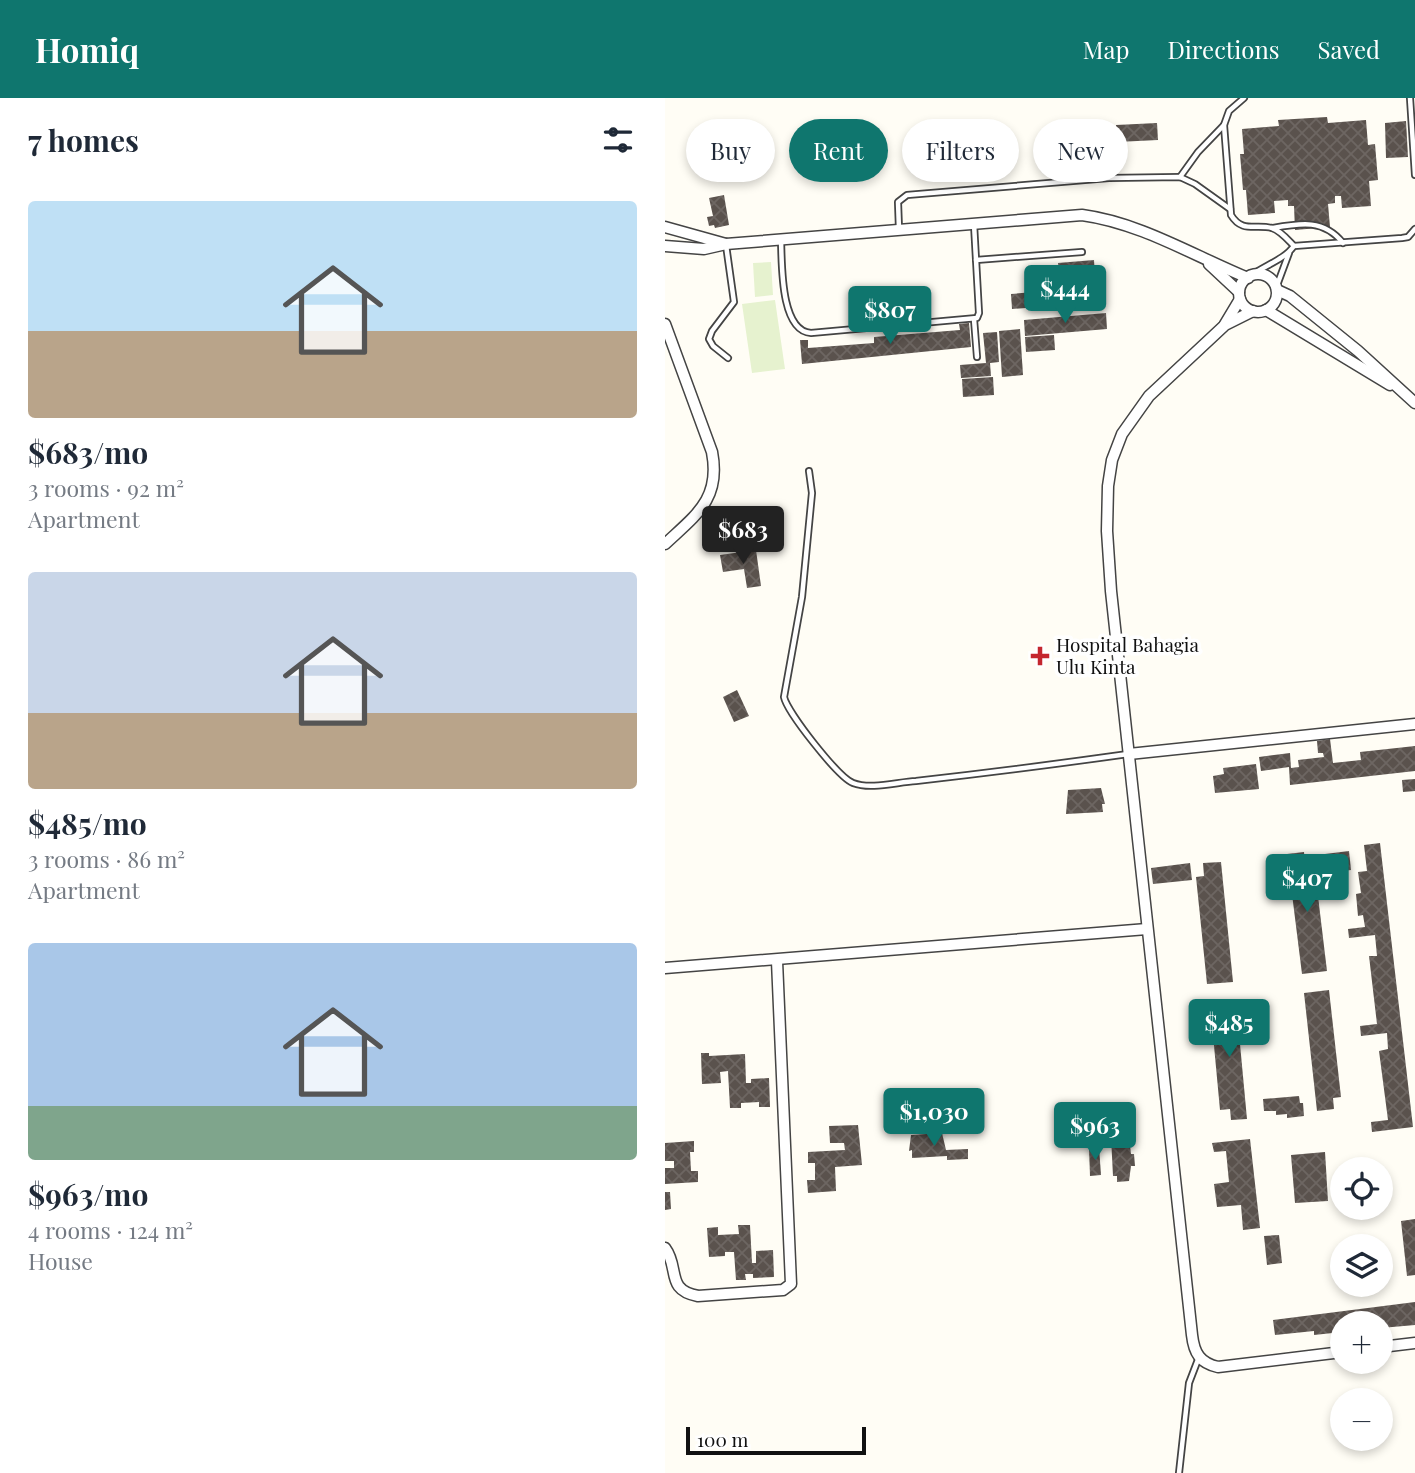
<!DOCTYPE html>
<html lang="en">
<head>
<meta charset="utf-8">
<style>
	body { margin:0; font-family:"Playfair Display",serif; background:#f6f6f7; color:#1f2937; height:100vh; display:flex; flex-direction:column; font-size:26px; white-space:nowrap }
	* { box-sizing:border-box; margin:0 }
	p { font-size:23px; color:#747a83 }
	.icon { flex:none; width:38px; height:38px; fill:none; stroke:currentColor; stroke-width:2; stroke-linecap:round; stroke-linejoin:round }
	.map { position:relative; flex:1; overflow:hidden }
	.details { display:flex; flex-direction:column; background:#fff; width:665px }
	.details>* { flex:none }
	.guide { position:absolute; left:21px; top:21px; width:623px; height:63px; display:flex; gap:14px }
	.controls { position:absolute; left:665px; top:1059px; display:grid; gap:14px }
	.controls a { display:grid; place-items:center; width:63px; height:63px; border-radius:50%; background:#fff; box-shadow:0 4px 10px #0003; font-size:35px }
	.scale { position:absolute; left:21px; bottom:18px; width:180px; box-sizing:border-box; padding-left:7px; border:4px solid #111; border-top:0; font-size:19px; line-height:24px; white-space:nowrap; color:#111; -webkit-text-stroke:5px #fff; paint-order:stroke }
	.price { position:absolute; translate:-50% -60px; padding:0 16px; border-radius:7px; background:#0f766e; color:#fff; font-size:23px; line-height:46px; filter:drop-shadow(0 2px 4px #0008) }
	.price::after { content:''; position:absolute; left:50%; top:42px; width:21px; height:16px; margin-left:-10px; background:inherit; clip-path:polygon(0 0,100% 0,50% 100%) }
	.price.active { background:#222; color:#fff }
	ul { padding:0; list-style:none }
	li { display:grid; align-content:center; gap:14px; height:371px; padding:0 28px }
	li span { display:grid; place-items:center; height:217px; border-radius:7px; color:#555 }
	li>.icon { margin-inline-start:auto }
	span .icon { width:126px; height:126px; fill:#fffc; stroke-width:1 }
	li b { font-size:30px }
	h2 { display:flex; justify-content:space-between; align-items:center; height:84px; padding:0 28px; font-size:30px }
	.chip { padding:0 24px; border-radius:32px; background:#fff; box-shadow:0 4px 10px #0003; font-size:24px; line-height:63px }
	.chip.active { background:#0f766e; color:#fff }
	header { display:flex; align-items:center; gap:42px; box-sizing:border-box; height:98px; padding:0 35px; background:#0f766e; color:#fff }
	header strong { font-size:33px }
	nav { display:flex; gap:38px; margin-inline-start:auto; font-size:24px }
	main { display:flex; flex:1; min-height:0 }
	.map>svg:first-child { display:block }
</style>
</head>
<body>
<header>
<strong>Homiq</strong>
<nav><a>Map</a><a>Directions</a><a>Saved</a></nav>
</header>
<main>
<section class="details">
<h2>7 homes<svg class="icon" aria-label="filters" viewBox="0 0 24 24"><path d="M4 7h16M4 17h16"/><circle cx="9" cy="7" r="2"/><circle cx="15" cy="17" r="2"/></svg></h2>
<ul>
<li><span style="background:linear-gradient(#bfe0f5 60%,#b9a48a 0)"><svg class="icon" aria-label="home" viewBox="0 0 24 24"><path d="M3 11l9-7 9 7M6 9v11h12V9"/></svg></span><div><b>$683/mo</b><p>3 rooms · 92 m²</p><p>Apartment</p></div></li>
<li><span style="background:linear-gradient(#c9d6e8 65%,#b9a48a 0)"><svg class="icon" aria-label="home" viewBox="0 0 24 24"><path d="M3 11l9-7 9 7M6 9v11h12V9"/></svg></span><div><b>$485/mo</b><p>3 rooms · 86 m²</p><p>Apartment</p></div></li>
<li><span style="background:linear-gradient(#a9c7e8 75%,#7fa58c 0)"><svg class="icon" aria-label="home" viewBox="0 0 24 24"><path d="M3 11l9-7 9 7M6 9v11h12V9"/></svg></span><div><b>$963/mo</b><p>4 rooms · 124 m²</p><p>House</p></div></li>
</ul>
</section>
<div class="map">
<svg width="750" height="1375" viewBox="0 0 750 1375">
	<defs>
		<pattern id="building-cross-hatch" width="8" height="8" patternUnits="userSpaceOnUse" patternTransform="scale(1.75)"><rect width="8" height="8" fill="#5a524d"/><path d="M0 0l8 8M0 8l8-8" fill="none" stroke="#6d6662"/></pattern>
	</defs>
	<rect width="100%" height="100%" fill="#fffdf5"/>
	<g fill="#e6f2cf">
		<polygon points="106,164 108,197 90,199 88,165"/>
		<polygon points="110,202 120,271 87,275 77,206"/>
	</g>
	<g fill="url(#building-cross-hatch)">
		<polygon points="662,19 663,25 701,22 703,47 710,46 713,82 704,83 706,108 677,110 676,98 670,98 670,105 663,106 665,129 630,132 629,108 623,108 623,102 609,103 610,115 583,117 581,92 578,92 575,56 579,56 577,31 614,28 613,22"/>
		<polygon points="741,23 743,59 721,60 720,25"/>
		<polygon points="492,25 493,42 452,44 451,27"/>
		<polygon points="59,97 64,127 50,130 49,127 44,128 42,119 48,118 44,100"/>
		<polygon points="429,162 430,179 395,183 393,165"/>
		<polygon points="439,188 440,204 347,211 346,196"/>
		<polygon points="441,215 442,231 360,238 359,222"/>
		<polygon points="304,225 306,249 137,266 135,242 143,242 143,250 209,245 209,239 295,232 294,226"/>
		<polygon points="355,231 358,277 337,279 334,233"/>
		<polygon points="332,234 334,264 325,265 326,278 296,280 295,267 321,265 318,235"/>
		<polygon points="389,237 390,252 361,254 360,239"/>
		<polygon points="328,279 329,297 298,299 297,281"/>
		<polygon points="91,452 96,488 82,490 79,471 58,474 55,457"/>
		<polygon points="72,592 84,618 69,624 58,599"/>
		<polygon points="665,641 668,665 696,662 695,654 750,648 750,673 625,687 624,669 596,673 594,659 625,655 626,670 634,669 633,662 659,659 658,655 653,655 652,643"/>
		<polygon points="591,666 594,691 550,695 548,678 559,676 558,670"/>
		<polygon points="750,681 750,693 738,694 737,682"/>
		<polygon points="436,690 440,706 437,706 438,714 401,716 403,692"/>
		<polygon points="715,745 748,1029 707,1034 706,1024 723,1022 714,953 723,951 722,935 696,938 695,928 712,926 704,858 712,858 710,837 684,840 683,831 700,829 698,817 693,818 691,796 696,795 693,774 702,773 699,747"/>
		<polygon points="684,753 686,772 655,776 652,757"/>
		<polygon points="639,754 640,766 649,765 662,873 637,876 622,756"/>
		<polygon points="556,764 568,884 542,886 531,779 539,778 538,765"/>
		<polygon points="525,765 527,782 488,786 486,770"/>
		<polygon points="664,892 676,999 668,1000 669,1011 652,1013 639,895"/>
		<polygon points="571,903 582,1021 566,1022 565,1011 555,1012 545,905"/>
		<polygon points="36,955 44,955 44,958 80,956 81,985 86,985 86,981 104,980 105,1009 94,1009 94,1004 76,1005 76,1010 65,1010 63,973 55,974 56,985 37,986"/>
		<polygon points="634,998 635,1005 638,1005 639,1018 622,1020 622,1016 611,1017 611,1013 599,1013 598,1001"/>
		<polygon points="193,1027 197,1067 170,1069 171,1093 143,1095 142,1082 150,1082 150,1065 143,1065 143,1054 180,1052 179,1045 165,1045 164,1028"/>
		<polygon points="277,1035 281,1052 303,1051 303,1061 282,1062 282,1058 247,1060 247,1052 244,1053 246,1037"/>
		<polygon points="464,1038 466,1056 469,1056 470,1068 466,1068 464,1083 452,1084 452,1078 448,1078 446,1039"/>
		<polygon points="585,1041 595,1130 578,1132 576,1107 552,1109 549,1086 564,1084 561,1053 549,1054 547,1045"/>
		<polygon points="29,1043 29,1054 25,1054 26,1073 33,1073 33,1084 0,1086 0,1070 9,1070 9,1063 0,1063 0,1045"/>
		<polygon points="434,1049 436,1077 425,1078 424,1050"/>
		<polygon points="660,1054 663,1103 630,1105 626,1057"/>
		<polygon points="0,1094 5,1094 6,1111 0,1112"/>
		<polygon points="750,1121 750,1177 742,1178 736,1123"/>
		<polygon points="73,1127 85,1127 87,1165 91,1165 91,1153 108,1152 109,1179 88,1180 88,1176 80,1176 81,1182 71,1182 69,1154 60,1154 60,1158 44,1159 42,1130 53,1129 53,1137 74,1136"/>
		<polygon points="614,1137 617,1165 602,1167 599,1138"/>
		<polygon points="750,1204 750,1227 716,1230 716,1225 677,1225 677,1234 649,1237 649,1233 610,1237 608,1222"/>
	</g>
	<g fill="none" stroke-linecap="round" stroke-linejoin="round">
		<defs>
			<g id="lane">
				<path d="M579 0 564 13 559 27 566 117C577 135 590 126 607 130 616 133 623 142 629 148"/>
				<polyline points="745,0 750,77"/>
				<polyline points="515,79 533,54 559,27"/>
				<path d="M608 130C636 125 659 121 678 145"/>
				<polyline points="234,131 233,104 242,97 444,80 515,79 530,86 565,111"/>
				<path d="M116 142C117 165 115 233 146 235L312 220 314 215 309 126"/>
				<polyline points="61,147 69,204 47,233 44,241 48,248 63,260"/>
				<polyline points="311,162 417,154"/>
				<path d="M587 177C599 168 620 161 629 148L737 140 743 139 750 131"/>
				<polyline points="611,190 624,155"/>
				<polyline points="309,221 312,259"/>
				<path d="M144 373 147 395 137 499 119 599C122 614 173 679 188 685 206 692 232 684 251 683 322 675 392 666 463 656"/>
				<polyline points="514,1375 524,1285 534,1259"/>
			</g>
			<g id="street">
				<polyline points="0,129 61,146"/>
				<path d="M0 148 39 151 61 146 417 117C476 125 529 158 583 180"/>
				<polyline points="544,166 574,194"/>
				<circle cx="593" cy="195" r="19"/>
				<polyline points="612,192 625,198 693,253 750,305"/>
				<polyline points="601,212 725,287"/>
				<path d="M588 213 560 227 484 298 457 336 447 362 443 388 442 433 446 493 527 1237C529 1255 535 1265 553 1269L677 1254"/>
				<path d="M0 226 47 354C56 401 31 417 0 446"/>
				<polyline points="560,226 575,201"/>
				<polyline points="464,656 750,626"/>
				<polyline points="0,870 482,831"/>
				<path d="M0 1150C15 1170 0 1192 33 1198L118 1192 126 1186 112 863"/>
				<polyline points="716,1249 750,1245"/>
			</g>
		</defs>
		<use href="#lane" stroke="#444" stroke-width="8"/>
		<use href="#street" stroke="#444" stroke-width="13"/>
		<use href="#lane" stroke="#fff" stroke-width="4.5"/>
		<use href="#street" stroke="#fff" stroke-width="10"/>
	</g>
	<path fill="#c4262e" stroke="#fff" stroke-width="2.5" d="M371.5 547.5h7v7h7v7h-7v7h-7v-7h-7v-7h7z"/>
	<g text-anchor="middle" stroke-width="7" stroke-linejoin="round" paint-order="stroke">
		<g font-size="19" fill="#111" stroke="#fff" text-anchor="start">
			<text x="391" y="554">Hospital Bahagia<tspan x="391" dy="22">Ulu Kinta</tspan></text>
		</g>
	</g>
</svg>
<div class="controls">
<a><svg class="icon" aria-label="locate" viewBox="0 0 24 24"><circle cx="12" cy="12" r="6"/><path d="M12 2v4M12 18v4M2 12h4M18 12h4"/></svg></a>
<a><svg class="icon" aria-label="layers" viewBox="0 0 24 24"><path d="M12 4l9 5-9 5-9-5zM3 14l9 5 9-5"/></svg></a>
<a>+</a>
<a>−</a>
</div>
<div class="scale">100 m</div>
<b class="price" style="left:400px;top:227px">$444</b>
<b class="price" style="left:225px;top:248px">$807</b>
<b class="price active" style="left:78px;top:468px">$683</b>
<b class="price" style="left:642px;top:816px">$407</b>
<b class="price" style="left:564px;top:961px">$485</b>
<b class="price" style="left:269px;top:1050px">$1,030</b>
<b class="price" style="left:430px;top:1064px">$963</b>
<div class="guide">
<a class="chip">Buy</a>
<a class="chip active">Rent</a>
<a class="chip">Filters</a>
<a class="chip">New</a>
</div>
</div>
</main>
</body>
</html>
